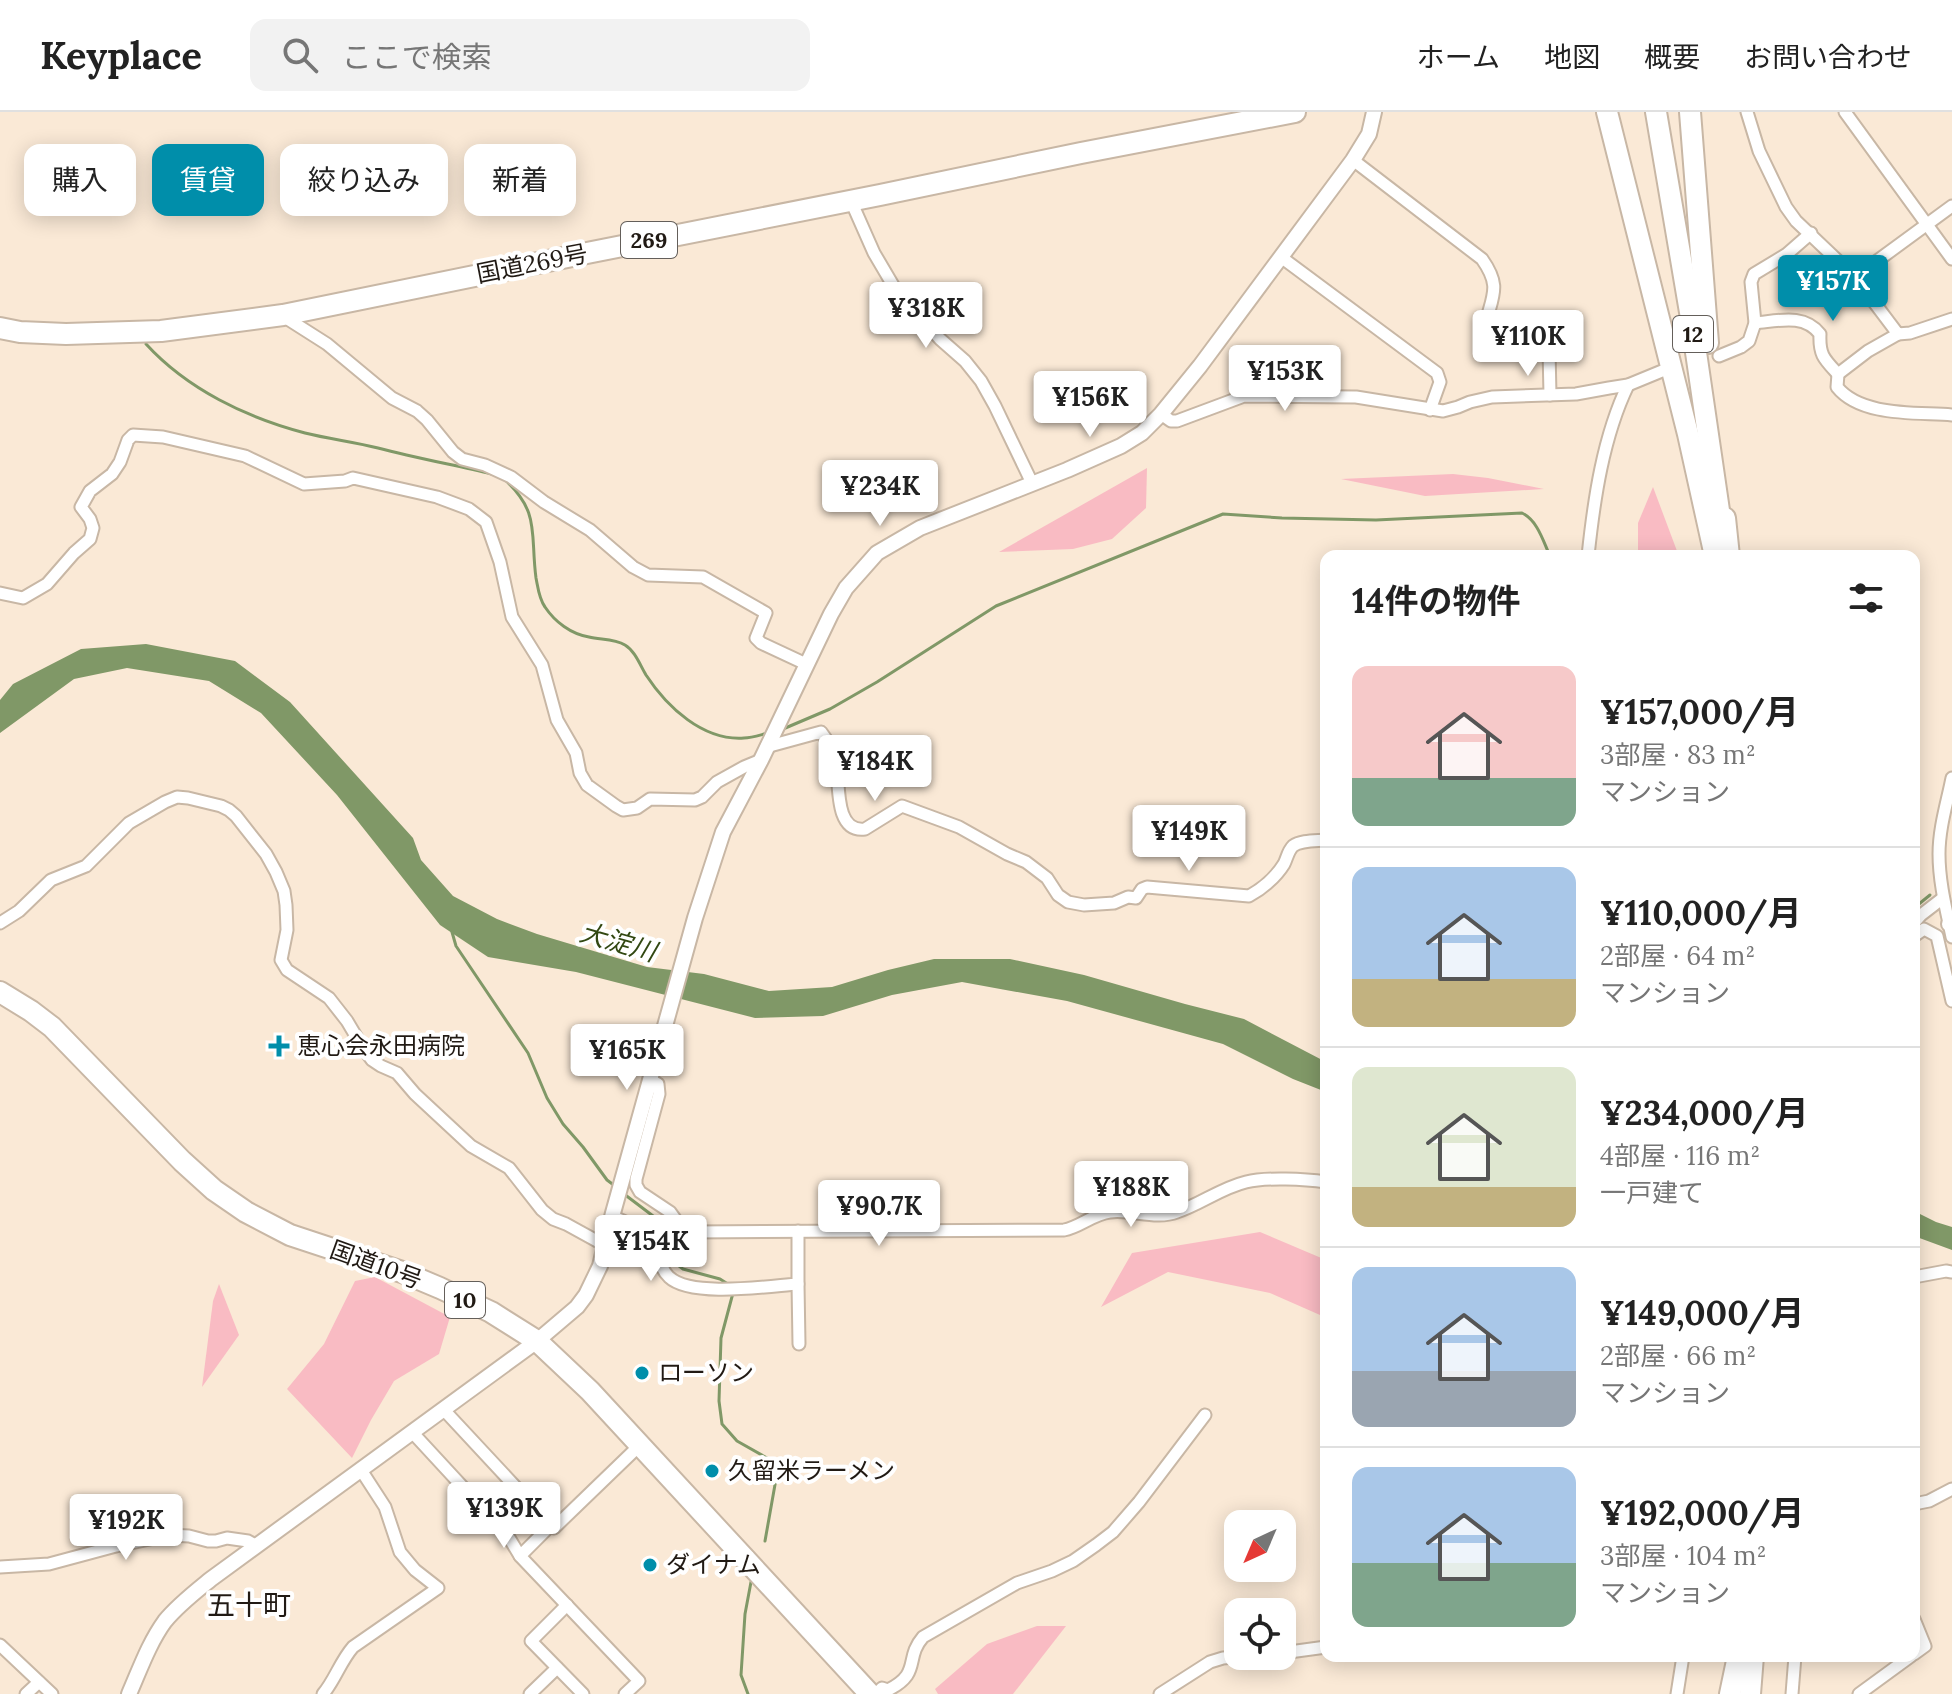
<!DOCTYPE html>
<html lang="ja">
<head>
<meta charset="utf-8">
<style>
	body { margin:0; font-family:Lora,"Noto Sans JP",serif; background:#f2f2f2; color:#222; height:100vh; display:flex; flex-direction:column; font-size:30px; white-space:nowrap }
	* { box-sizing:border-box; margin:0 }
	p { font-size:26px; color:#767676 }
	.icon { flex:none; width:44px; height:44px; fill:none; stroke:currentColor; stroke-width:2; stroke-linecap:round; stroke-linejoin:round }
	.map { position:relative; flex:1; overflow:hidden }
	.sheet { position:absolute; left:1320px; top:438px; width:600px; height:1112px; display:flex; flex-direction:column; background:#fff; border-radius:16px; box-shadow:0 4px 20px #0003 }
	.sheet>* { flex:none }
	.guide { position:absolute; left:24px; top:32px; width:760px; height:72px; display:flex; gap:16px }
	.needle { width:52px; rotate:224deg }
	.tools { position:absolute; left:1224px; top:1398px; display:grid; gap:16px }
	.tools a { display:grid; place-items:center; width:72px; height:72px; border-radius:16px; background:#fff; box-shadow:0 4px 20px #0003; font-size:40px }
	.price { position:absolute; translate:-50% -68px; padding:0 18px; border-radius:8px; background:#fff; color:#222; font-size:26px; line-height:52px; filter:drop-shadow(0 2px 4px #0008) }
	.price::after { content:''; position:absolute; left:50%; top:48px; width:24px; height:18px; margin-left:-12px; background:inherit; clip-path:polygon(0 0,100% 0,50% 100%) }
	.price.on { background:#008eaa; color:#fff }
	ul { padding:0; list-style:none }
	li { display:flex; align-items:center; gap:24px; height:200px; padding:0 32px }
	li+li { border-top:2px solid #e0e0e0 }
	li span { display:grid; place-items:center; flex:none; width:224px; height:160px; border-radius:16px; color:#555 }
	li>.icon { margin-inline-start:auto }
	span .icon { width:96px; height:96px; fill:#fffc; stroke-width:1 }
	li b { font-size:34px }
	h2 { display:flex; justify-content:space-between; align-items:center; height:96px; padding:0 32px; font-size:34px }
	.pill { padding:0 28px; border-radius:16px; background:#fff; box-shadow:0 4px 20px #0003; font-size:28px; line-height:72px }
	.pill.on { background:#008eaa; color:#fff }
	header { display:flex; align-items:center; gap:48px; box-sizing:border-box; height:112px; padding:0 40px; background:#fff; border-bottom:2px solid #e0e0e0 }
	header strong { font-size:38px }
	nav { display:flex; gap:44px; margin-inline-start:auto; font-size:28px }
	.search { width:560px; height:72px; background:#f2f2f2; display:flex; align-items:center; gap:20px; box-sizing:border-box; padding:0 28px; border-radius:16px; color:#767676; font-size:30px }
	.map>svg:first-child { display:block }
</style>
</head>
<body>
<header>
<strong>Keyplace</strong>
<div class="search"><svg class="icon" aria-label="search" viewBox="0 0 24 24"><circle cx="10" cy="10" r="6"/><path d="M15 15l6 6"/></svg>ここで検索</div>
<nav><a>ホーム</a><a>地図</a><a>概要</a><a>お問い合わせ</a></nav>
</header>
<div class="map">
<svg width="1952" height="1582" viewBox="0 0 1952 1582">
	<rect width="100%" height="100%" fill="#fae9d6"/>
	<g fill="#f9bbc3">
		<polygon points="1147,356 1146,396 1112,427 1073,437 999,440"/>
		<polygon points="1453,362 1488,366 1544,377 1425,384 1341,367"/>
		<polygon points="1653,375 1677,439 1678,444 1638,444 1638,411"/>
		<polygon points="1260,1120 1326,1148 1326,1203 1320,1203 1270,1181 1168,1160 1101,1195 1132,1141"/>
		<polygon points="375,1165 450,1205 439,1242 394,1269 371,1308 352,1346 287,1277 324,1232 355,1169"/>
		<polygon points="219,1172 239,1223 202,1275 213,1189"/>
		<polygon points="1037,1514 1066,1514 1013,1582 938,1582 935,1577 987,1532"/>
	</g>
	<g fill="#809867">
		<polygon points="146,532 235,549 290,590 413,726 421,748 453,784 497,807 537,822 647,855 704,862 769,879 832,875 888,858 934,847 1010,847 1084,863 1185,892 1244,907 1326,950 1326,980 1293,967 1223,932 1067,889 962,870 892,883 823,904 755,906 576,860 488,845 440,813 337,683 261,601 209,569 127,556 74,567 0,621 0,588 13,572 81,537"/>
		<polygon points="1914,1099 1936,1110 1952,1115 1952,1138 1914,1124"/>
	</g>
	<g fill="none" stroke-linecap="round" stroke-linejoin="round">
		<g stroke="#809867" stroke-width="3">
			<path d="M146 232C187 277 247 306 305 321 329 327 354 330 378 336 416 346 454 353 492 362"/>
			<path d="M503 366C541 400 530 421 536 466 538 476 539 487 545 495 555 510 571 522 589 525 600 528 614 526 625 533 635 539 640 553 646 563 667 595 703 629 744 626 752 626 760 623 768 621"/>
			<path d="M783 617 830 597 877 570 996 494 1223 402 1282 406 1376 408 1522 401C1538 409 1543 429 1550 444"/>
			<polyline points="1914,796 1930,783"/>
			<polyline points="452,820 456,834 528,941 547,986 563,1012 583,1035 607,1068 615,1074"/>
			<polyline points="624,1082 661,1110 674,1150 683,1157 720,1167 731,1174"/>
			<polyline points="733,1181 721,1226 719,1289 722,1312 737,1329 767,1346 776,1367 765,1429"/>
			<polyline points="748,1582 741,1563 745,1502 751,1470"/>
		</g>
		<defs>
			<g id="street">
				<polyline points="1747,0 1759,39 1786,95 1796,109 1855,165 1898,222 1910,221 1952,207"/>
				<polyline points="1845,0 1952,147"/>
				<path d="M1353 48 1482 147C1501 174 1493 182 1486 210 1507 237 1535 219 1549 238L1550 283"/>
				<polyline points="851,89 874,141 894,175 940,227 965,249 981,269 995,294 1032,371"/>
				<polyline points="1281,145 1437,261 1440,270 1430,298"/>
				<polyline points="1855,165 1952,94"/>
				<polyline points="283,204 327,232 392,286 417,299 427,308 453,340 462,347 485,353 511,365 544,390 590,418 633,455 648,463 703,465 766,501 756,526 761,531 806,552"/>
				<path d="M1755 211C1778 209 1804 201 1820 222 1819 243 1824 247 1838 262L1868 239 1898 222"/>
				<polyline points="1719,244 1741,235 1749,229 1755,211 1751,170 1754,162 1787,142 1811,121"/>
				<path d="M1838 262 1837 275C1861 305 1917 300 1952 303"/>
				<polyline points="1161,302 1171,309 1177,309 1244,284 1356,285 1443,299 1458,295 1470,290 1492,285 1576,282 1609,276 1628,273 1662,259"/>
				<path d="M1588 444C1594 387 1603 325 1628 273"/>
				<polyline points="0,481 23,486 47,472 74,441 90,427 93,416 90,407 81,395 90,379 112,362 120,350 128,328 133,323 163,325 245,344 304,372 345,369 353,366 437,385 469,397 486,410 500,450 512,505 542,553 557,608 576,641 580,661 587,673 616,694 623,698 637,696 650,687 695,688 702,685 717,670 744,655 761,648"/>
				<path d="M766 635 821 620C828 629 833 638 836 649 840 668 833 721 865 717L902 694 959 715 1007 742 1026 750 1047 766 1058 783 1068 790 1084 793 1114 791 1128 785 1136 786 1142 777 1147 775 1249 784C1262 777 1276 765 1284 752 1287 746 1288 739 1293 734 1301 728 1316 729 1326 728"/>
				<path d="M1952 666C1947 691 1939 716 1939 742 1939 770 1946 797 1952 825"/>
				<polyline points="0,811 19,799 51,768 86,754 129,711 165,690 177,685 188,686 221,694 229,698 236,704 266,742 276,760 284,779 286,793 287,818 281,848 287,858 329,886 347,909 363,936 372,948 381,954 397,961 415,982 471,1034 509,1056 542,1098 553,1107 566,1112 606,1134"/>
				<polyline points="1914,811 1921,803 1943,786"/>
				<polyline points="1914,824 1924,817 1937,824 1952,889"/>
				<path d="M650 968 658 972 659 982 636 1067V1073L640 1080 670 1100 683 1118 692 1120 1064 1118C1080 1115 1093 1102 1110 1100 1131 1097 1156 1108 1177 1100 1201 1092 1221 1076 1246 1070 1266 1065 1305 1067 1326 1070"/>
				<path d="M612 1104C624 1110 642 1116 650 1126 659 1138 658 1155 669 1165 691 1186 769 1174 798 1172V1119"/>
				<polyline points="1914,1165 1946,1159 1952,1160"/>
				<polyline points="798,1172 799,1232"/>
				<polyline points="444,1298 551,1413 520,1444 639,1569 625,1582"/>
				<polyline points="412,1320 508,1424 520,1444"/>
				<polyline points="1914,1392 1929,1389 1952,1377"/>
				<polyline points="551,1413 554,1416 640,1333"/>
				<polyline points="0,1455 49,1452 116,1434 169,1423 189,1424 208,1429 216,1429 227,1426 248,1429 257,1434"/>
				<polyline points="567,1493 531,1529 583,1582"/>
				<polyline points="1914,1507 1925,1534 1914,1542"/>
				<polyline points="0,1533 52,1582"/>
				<polyline points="1282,1541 1326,1535"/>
				<polyline points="26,1582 39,1570"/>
				<path d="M323 1582C335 1568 340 1550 353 1535L438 1476 415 1458 400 1440 385 1395 361 1358"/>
				<polyline points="530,1582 557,1556"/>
				<path d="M876 1582 882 1576 888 1578C922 1561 904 1547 923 1525L1017 1471 1052 1459 1073 1449 1096 1433 1113 1420 1139 1390 1205 1303"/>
				<polyline points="1160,1582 1210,1550 1223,1546 1248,1544"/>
				<polyline points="1677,1582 1683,1544"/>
				<polyline points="1792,1582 1795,1544"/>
				<polyline points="1859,1582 1911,1544"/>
			</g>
			<g id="secondary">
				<polyline points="1949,812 1952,812"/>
				<path d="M129 1582C140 1557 149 1531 165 1509 178 1493 195 1480 211 1467L537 1229 577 1195 586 1183 600 1154 613 1101 695 806 723 720 761 648 831 502 846 476 877 441 920 416 1067 358 1121 334 1142 321 1161 302 1200 254 1353 48 1369 22 1374 0"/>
			</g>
			<g id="highway">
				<polyline points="1607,0 1688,322 1715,444"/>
				<polyline points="1656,0 1691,206 1722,419"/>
				<polyline points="1690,0 1708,231"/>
				<polyline points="0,216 20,220 66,222 161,219 283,203 592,140 880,83 1081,41 1295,0"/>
				<polyline points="1725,406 1729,444"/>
				<polyline points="0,880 31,899 52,915 182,1049 214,1078 246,1100 290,1123 402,1160 440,1176 491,1200 537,1229 590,1279 870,1582"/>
				<polyline points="1730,1582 1738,1544"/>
				<polyline points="1750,1582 1753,1544"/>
			</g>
		</defs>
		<use href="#street" stroke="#c8b7a5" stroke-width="15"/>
		<use href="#secondary" stroke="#c8b7a5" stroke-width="18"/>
		<use href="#highway" stroke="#c8b7a5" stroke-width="24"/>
		<use href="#street" stroke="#fff" stroke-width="11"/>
		<use href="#secondary" stroke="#fff" stroke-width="14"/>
		<use href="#highway" stroke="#fff" stroke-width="20"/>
	</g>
	<g fill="#008eaa" stroke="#fff" stroke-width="3">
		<path d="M275 922h8v8h8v8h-8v8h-8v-8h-8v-8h8z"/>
		<circle cx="642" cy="1261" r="8"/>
		<circle cx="712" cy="1359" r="8"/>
		<circle cx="650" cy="1453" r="8"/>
	</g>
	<g text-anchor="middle" stroke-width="8" stroke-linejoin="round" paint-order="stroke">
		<g fill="#fff" stroke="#645f5a" stroke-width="2">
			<rect x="621" y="110" width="56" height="36" rx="6"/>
			<rect x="1673" y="204" width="40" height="36" rx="6"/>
			<rect x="445" y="1170" width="40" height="36" rx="6"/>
		</g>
		<g font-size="22" font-weight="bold" fill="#211a14">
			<text x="649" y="136">269</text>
			<text x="1693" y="230">12</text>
			<text x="465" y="1196">10</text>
		</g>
		<g font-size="24" fill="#211a14" stroke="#fff">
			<text transform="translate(532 152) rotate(-11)" y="8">国道269号</text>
			<text transform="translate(376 1153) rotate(20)" y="8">国道10号</text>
		</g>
		<g font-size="24" fill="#211a14" stroke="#fff" text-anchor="start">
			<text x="297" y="942">恵心会永田病院</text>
			<text x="658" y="1269">ローソン</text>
			<text x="728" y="1367">久留米ラーメン</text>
			<text x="666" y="1461">ダイナム</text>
		</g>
		<g font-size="26" font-style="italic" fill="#324812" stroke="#fff">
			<text transform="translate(618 830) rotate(16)" y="9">大淀川</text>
		</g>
		<g font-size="28" fill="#211a14" stroke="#fff">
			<text x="249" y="1503">五十町</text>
		</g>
	</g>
</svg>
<div class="tools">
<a><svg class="needle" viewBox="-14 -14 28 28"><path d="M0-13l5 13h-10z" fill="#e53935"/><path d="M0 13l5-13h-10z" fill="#767676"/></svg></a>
<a><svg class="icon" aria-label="locate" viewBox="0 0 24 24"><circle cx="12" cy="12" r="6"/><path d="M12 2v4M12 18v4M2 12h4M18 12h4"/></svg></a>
</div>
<b class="price on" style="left:1833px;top:211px">¥157K</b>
<b class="price" style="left:926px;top:238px">¥318K</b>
<b class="price" style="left:1528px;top:266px">¥110K</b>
<b class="price" style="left:1285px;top:301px">¥153K</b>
<b class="price" style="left:1090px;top:327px">¥156K</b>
<b class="price" style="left:880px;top:416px">¥234K</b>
<b class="price" style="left:875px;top:691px">¥184K</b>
<b class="price" style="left:1189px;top:761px">¥149K</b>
<b class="price" style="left:627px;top:980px">¥165K</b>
<b class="price" style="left:1131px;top:1117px">¥188K</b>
<b class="price" style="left:879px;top:1136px">¥90.7K</b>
<b class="price" style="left:651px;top:1171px">¥154K</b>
<b class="price" style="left:504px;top:1438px">¥139K</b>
<b class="price" style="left:126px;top:1450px">¥192K</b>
<div class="guide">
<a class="pill">購入</a>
<a class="pill on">賃貸</a>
<a class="pill">絞り込み</a>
<a class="pill">新着</a>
</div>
<section class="sheet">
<h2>14件の物件<svg class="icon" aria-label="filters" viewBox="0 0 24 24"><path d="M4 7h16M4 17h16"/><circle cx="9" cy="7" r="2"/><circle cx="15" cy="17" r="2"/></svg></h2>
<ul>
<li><span style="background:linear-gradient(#f6c9c9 70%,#7fa58c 0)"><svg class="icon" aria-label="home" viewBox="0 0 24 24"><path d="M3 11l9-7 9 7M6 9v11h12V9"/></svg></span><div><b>¥157,000/月</b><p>3部屋 · 83 m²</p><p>マンション</p></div></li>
<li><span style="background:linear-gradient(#a9c7e8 70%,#c2b280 0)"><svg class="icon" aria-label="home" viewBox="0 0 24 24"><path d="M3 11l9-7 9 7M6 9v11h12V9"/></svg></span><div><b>¥110,000/月</b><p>2部屋 · 64 m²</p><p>マンション</p></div></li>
<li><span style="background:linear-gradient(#dfe7d0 75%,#c2b280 0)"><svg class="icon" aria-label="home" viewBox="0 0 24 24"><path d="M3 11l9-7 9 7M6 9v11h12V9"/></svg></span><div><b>¥234,000/月</b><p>4部屋 · 116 m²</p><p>一戸建て</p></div></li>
<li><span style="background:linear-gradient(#a9c7e8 65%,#9aa5b1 0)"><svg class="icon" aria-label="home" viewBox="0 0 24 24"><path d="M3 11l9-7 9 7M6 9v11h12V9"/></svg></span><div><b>¥149,000/月</b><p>2部屋 · 66 m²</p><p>マンション</p></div></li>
<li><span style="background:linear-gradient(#a9c7e8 60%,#7fa58c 0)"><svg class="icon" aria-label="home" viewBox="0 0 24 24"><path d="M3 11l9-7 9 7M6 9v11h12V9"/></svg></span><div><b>¥192,000/月</b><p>3部屋 · 104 m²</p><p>マンション</p></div></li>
</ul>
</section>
</div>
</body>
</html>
